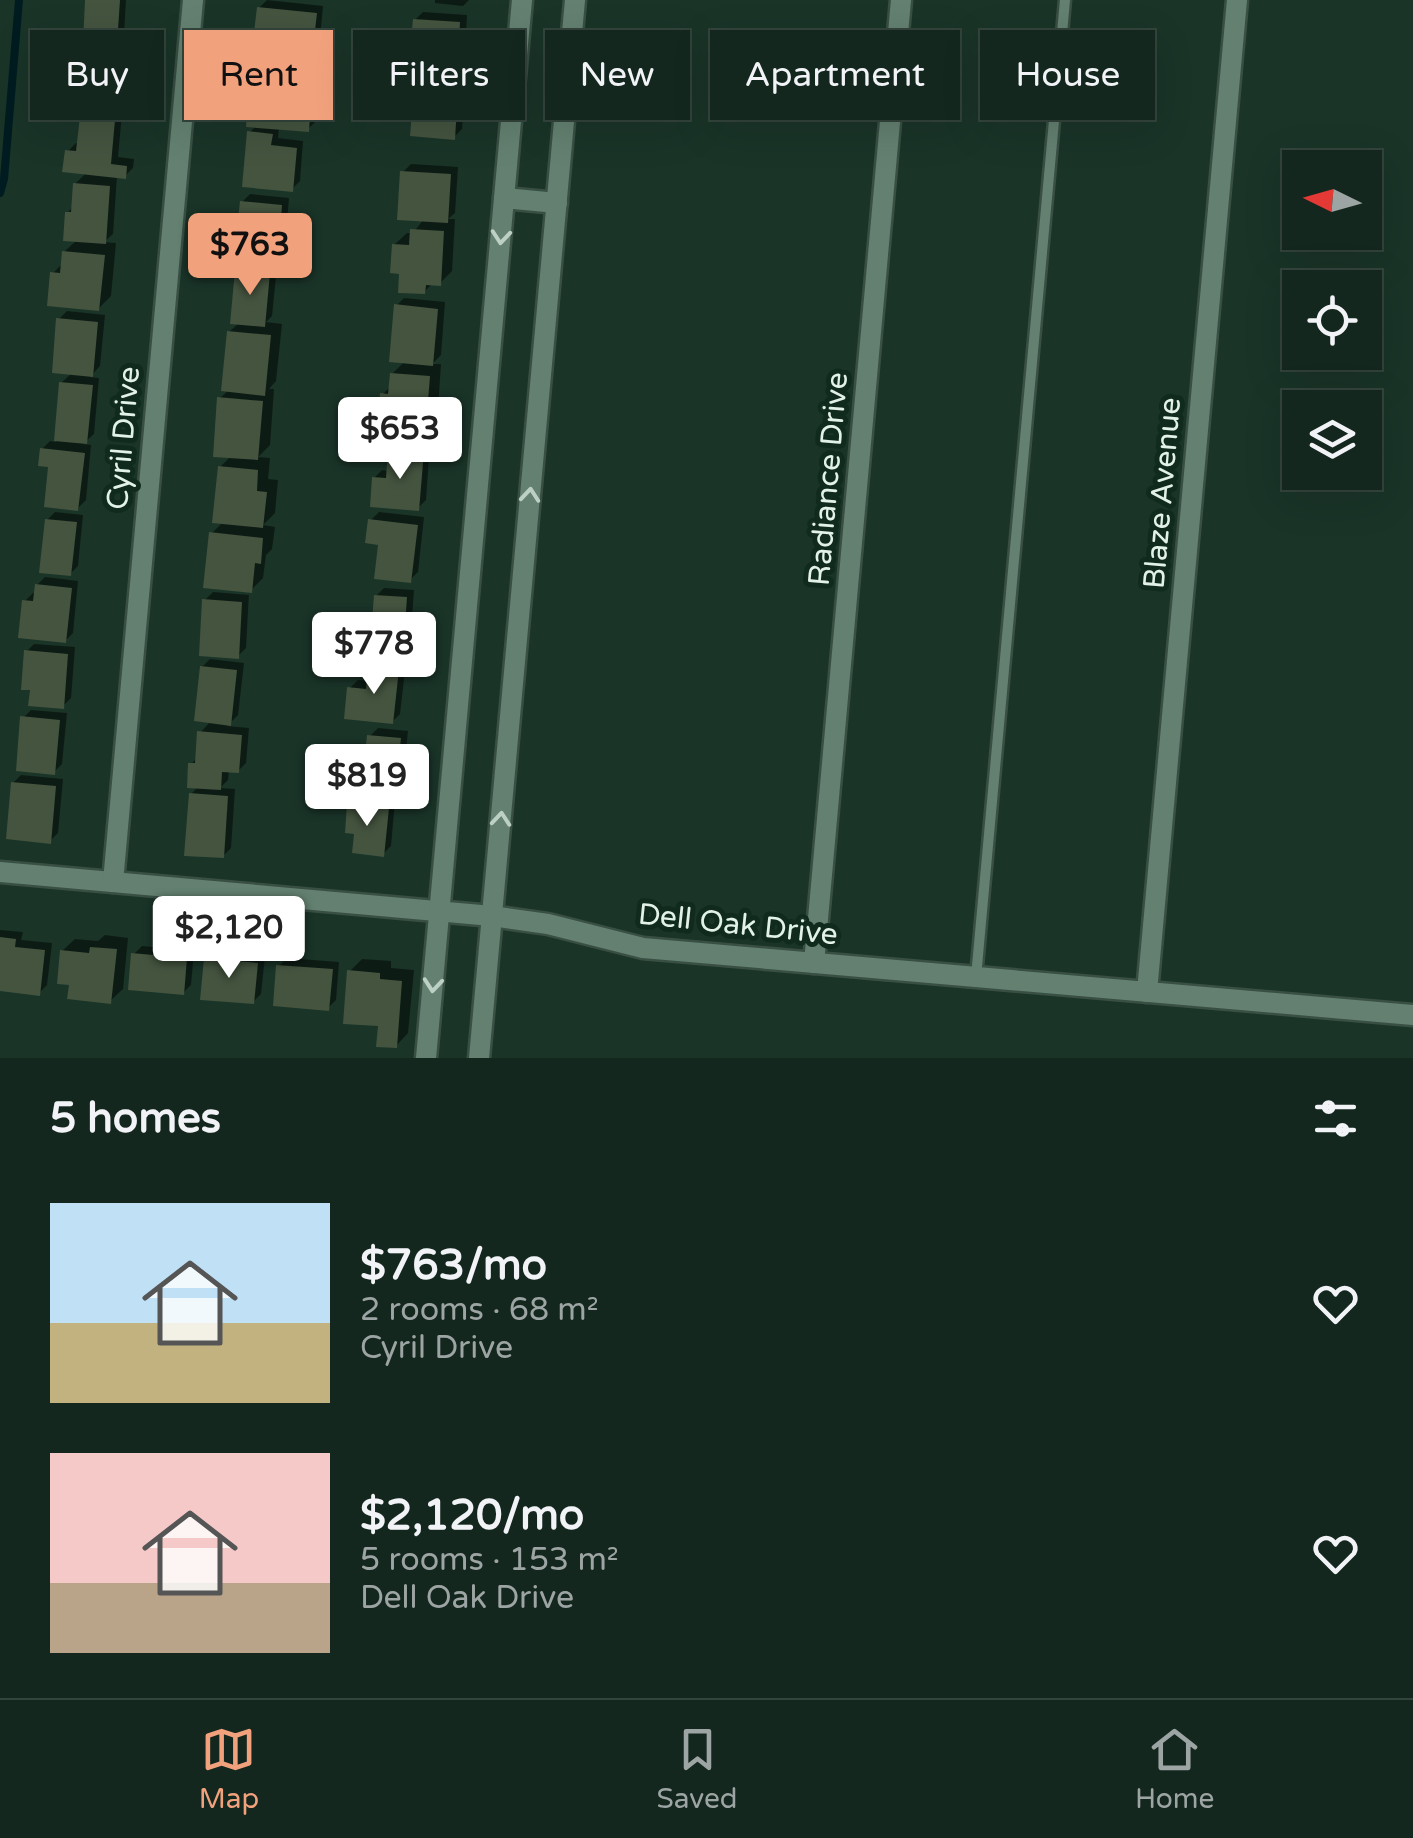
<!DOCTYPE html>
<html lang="en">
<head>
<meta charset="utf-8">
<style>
	body { margin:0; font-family:"Varela Round",sans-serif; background:#21332b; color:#f1f3f6; height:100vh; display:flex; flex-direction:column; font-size:38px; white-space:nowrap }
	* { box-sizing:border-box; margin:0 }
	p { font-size:32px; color:#9da5a4 }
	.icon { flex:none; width:55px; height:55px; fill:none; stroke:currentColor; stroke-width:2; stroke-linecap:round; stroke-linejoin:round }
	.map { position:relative; height:1058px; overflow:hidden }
	.side { display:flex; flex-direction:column; background:#14271e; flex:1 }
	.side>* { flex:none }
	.top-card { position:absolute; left:30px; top:30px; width:1355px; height:90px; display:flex; gap:20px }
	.needle { width:65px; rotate:275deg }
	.buttons { position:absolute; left:1282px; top:150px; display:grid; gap:20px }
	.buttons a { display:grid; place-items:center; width:100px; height:100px; border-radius:0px; background:#14271e; box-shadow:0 10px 40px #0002,0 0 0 2px #33443c; font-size:50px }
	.price { position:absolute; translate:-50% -85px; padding:0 22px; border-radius:10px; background:#fff; color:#222; font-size:32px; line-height:65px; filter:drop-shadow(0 2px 5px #0008) }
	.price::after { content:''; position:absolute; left:50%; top:60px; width:30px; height:22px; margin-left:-15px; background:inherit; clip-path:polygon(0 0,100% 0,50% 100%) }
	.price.on { background:#f1a17c; color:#111 }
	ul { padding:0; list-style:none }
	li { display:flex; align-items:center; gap:30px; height:250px; padding:0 50px }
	li span { display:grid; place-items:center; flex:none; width:280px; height:200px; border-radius:0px; color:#555 }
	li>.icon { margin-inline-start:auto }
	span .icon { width:120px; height:120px; fill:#fffc; stroke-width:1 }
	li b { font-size:42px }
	h2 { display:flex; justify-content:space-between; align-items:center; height:120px; padding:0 50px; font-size:42px }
	.pill { padding:0 35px; border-radius:0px; background:#14271e; box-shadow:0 10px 40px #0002,0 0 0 2px #33443c; font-size:35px; line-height:90px }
	.pill.on { background:#f1a17c; color:#111 }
	.menu { display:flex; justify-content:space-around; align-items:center; height:140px; border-top:2px solid #33443c; background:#14271e; font-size:28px; color:#9da5a4 }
	.menu a { display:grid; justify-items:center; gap:5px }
	.menu .on { color:#f1a17c }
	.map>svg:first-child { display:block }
</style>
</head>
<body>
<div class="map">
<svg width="1413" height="1058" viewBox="0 0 1413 1058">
	<rect width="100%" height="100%" fill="#1a3428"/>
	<g fill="#0007">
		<polygon points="88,0 126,0 124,34 118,40 133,42 131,71 120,82 118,97 104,111 122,113 118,157 134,159 133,168 125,176 117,176 113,234 104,242 116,243 111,296 98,309 53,273 63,263 64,252 77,240 67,213 73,207 75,184 87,172 68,151 76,143 80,143 82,117 92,108 71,50 84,38"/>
		<polygon points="267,0 323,6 320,38 312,46 287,43 287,50 281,56 306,58 304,86 322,87 320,117 308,129 279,127 278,138 303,141 300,181 292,189 250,132 257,125 251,93 262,82 263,68 273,57 259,8"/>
		<polygon points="435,0 469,0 463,6 435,3"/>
		<polygon points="423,12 467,15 464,68 451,80 465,81 462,129 454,137 416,86 424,78 428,78 430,39 415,20"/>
		<polygon points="411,164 458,167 455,213 448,219 455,219 452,271 440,283 433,283 424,292 402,271 394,245 407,233 413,233 424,219 403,172"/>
		<polygon points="250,194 289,198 286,235 278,243 272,242 272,250 264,258 242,202"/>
		<polygon points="245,263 277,266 272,316 266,322 282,324 276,381 269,389 274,389 270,445 258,457 270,458 268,479 278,480 275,513 263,525 275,527 272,549 266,555 263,578 249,592 246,648 238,656 205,600 213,592 249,595 249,590 212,533 223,522 220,467 231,456 220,398 229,390 229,332 240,322 238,271"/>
		<polygon points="404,298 445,302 441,355 432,364 441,364 437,424 424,437 389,417 383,394 391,386 392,374 405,361 396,306"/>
		<polygon points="67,311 105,315 100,366 90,377 99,378 94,434 83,444 91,445 86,500 78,508 42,449 50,441 56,442 61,383 72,373 59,319"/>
		<polygon points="398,442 430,444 426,500 418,508 374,478 382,470 389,471 390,450"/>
		<polygon points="55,512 83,515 78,566 70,574 47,520"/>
		<polygon points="379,512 424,517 418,572 410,580 381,542 371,520"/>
		<polygon points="45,577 78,581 73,633 65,641 25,601 33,593 36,593 37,585"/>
		<polygon points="384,588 414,590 410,644 402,652 369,622 375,616 376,596"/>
		<polygon points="34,644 75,647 71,698 63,706 32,688 26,652"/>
		<polygon points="210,659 244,663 238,715 227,726 249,728 246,763 238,771 229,770 228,780 220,788 235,789 231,848 223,856 191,794 199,786 191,764 198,757 200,733 211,721 202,667"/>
		<polygon points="379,659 406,662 400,714 392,722 350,688 358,680 369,681 371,667"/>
		<polygon points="31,710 67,713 62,764 54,772 23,718"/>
		<polygon points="378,728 408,731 402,787 394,795 370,736"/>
		<polygon points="21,775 63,779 58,833 50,841 13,783"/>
		<polygon points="358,797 395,801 391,846 383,854 356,832 350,805"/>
		<polygon points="0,930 23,932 21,940 52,943 47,985 39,993 0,989"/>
		<polygon points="105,935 128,938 123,989 110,1001 71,983 62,951 75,939 98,941"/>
		<polygon points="142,946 194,951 191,985 183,993 134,954"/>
		<polygon points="214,951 265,956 261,994 253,1002 206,959"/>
		<polygon points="287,958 339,962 336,1000 328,1008 279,966"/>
		<polygon points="362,959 391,961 391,968 414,970 408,1033 396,1046 380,1024 350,971"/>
	</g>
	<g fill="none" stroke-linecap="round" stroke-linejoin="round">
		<polyline stroke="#001c20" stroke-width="8" points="0,193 4,179 19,0"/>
	</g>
	<g fill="#44543f">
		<polygon points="85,0 120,0 117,45 83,43"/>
		<polygon points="257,7 317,13 313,48 281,45 280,61 251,58"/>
		<polygon points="413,19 460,22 457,78 425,76 427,41 411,40"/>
		<polygon points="69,49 122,53 119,86 109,85 107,112 64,108"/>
		<polygon points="261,67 294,69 292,97 311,99 309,132 246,127 249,92 259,93"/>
		<polygon points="414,85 458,88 455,140 410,136"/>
		<polygon points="80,116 115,120 111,164 127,166 126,179 62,172 65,150 76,151"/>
		<polygon points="247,131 273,134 271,145 297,148 293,192 242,187"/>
		<polygon points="400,171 451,174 448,223 397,220"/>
		<polygon points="73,183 110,186 106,244 63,241 65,212 71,212"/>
		<polygon points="240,201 282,205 279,246 266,244 265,261 234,257"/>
		<polygon points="410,229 444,231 441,286 426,285 425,294 398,293 399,274 390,273 392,244 409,245"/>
		<polygon points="62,251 105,255 99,311 47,306 50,272 60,273"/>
		<polygon points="235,270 270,273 265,327 230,324"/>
		<polygon points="394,304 438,309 433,366 389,362"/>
		<polygon points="56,318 98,322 93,377 52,373"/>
		<polygon points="227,331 271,335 265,396 221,391"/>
		<polygon points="390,373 430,376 425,439 386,436 387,420 378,419 380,393 388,394"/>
		<polygon points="59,382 93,385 87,444 54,441"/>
		<polygon points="217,397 263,401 258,460 213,457"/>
		<polygon points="40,448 85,453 78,511 44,507 48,467 38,466"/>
		<polygon points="388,449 424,451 419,511 370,507 372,477 386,478"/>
		<polygon points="218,466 258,470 257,491 267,492 263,528 212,523"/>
		<polygon points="45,519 77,522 71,576 39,573"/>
		<polygon points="368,519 418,525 411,583 374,579 378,545 365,543"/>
		<polygon points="209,532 263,538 261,564 255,563 252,593 203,588"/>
		<polygon points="35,584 72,588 66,643 18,638 22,600 33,601"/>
		<polygon points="374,595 407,597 403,655 364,652 367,621 372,621"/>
		<polygon points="202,599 242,602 239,659 199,656"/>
		<polygon points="24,650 68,654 64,709 28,706 30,690 21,690"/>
		<polygon points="200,666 237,670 231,726 194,721"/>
		<polygon points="368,666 399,669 393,724 344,719 347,687 366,689"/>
		<polygon points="20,716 60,720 55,775 16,771"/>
		<polygon points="197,731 242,735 239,773 222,772 221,790 187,788 188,763 195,763"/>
		<polygon points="367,735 401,738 395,798 361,794"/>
		<polygon points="11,782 56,786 51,844 6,839"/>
		<polygon points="189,793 228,796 224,858 184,856"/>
		<polygon points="347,803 389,808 384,857 352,853 354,834 345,833"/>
		<polygon points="0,937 16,939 15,947 45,950 40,996 0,991"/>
		<polygon points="90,947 117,949 111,1004 67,999 69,985 57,984 60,950 89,953"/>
		<polygon points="131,953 187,958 184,995 128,990"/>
		<polygon points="204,958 258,963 254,1004 200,1000"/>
		<polygon points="276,965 333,969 329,1011 273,1006"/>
		<polygon points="347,970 380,973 380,979 402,981 397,1048 376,1047 378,1026 343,1024"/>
	</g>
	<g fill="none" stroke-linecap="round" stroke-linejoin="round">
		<defs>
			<polyline id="lane" points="976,977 1065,0"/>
			<g id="street">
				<polyline points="504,198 557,203"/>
				<polyline points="0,872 492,916 548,924 643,948 1413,1015"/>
				<polyline points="113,882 193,0"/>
				<polyline points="814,963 901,0"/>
				<polyline points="1147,992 1237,0"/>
				<polyline points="426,1058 522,0"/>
				<polyline points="479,1058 575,0"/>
			</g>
		</defs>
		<use href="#lane" stroke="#394f44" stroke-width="15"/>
		<use href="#street" stroke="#394f44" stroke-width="25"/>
		<use href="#lane" stroke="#638070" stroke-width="10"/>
		<use href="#street" stroke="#638070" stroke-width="20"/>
	</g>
	<defs><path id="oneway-chevron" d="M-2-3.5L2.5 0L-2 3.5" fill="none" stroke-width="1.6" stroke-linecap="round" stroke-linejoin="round" transform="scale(2.5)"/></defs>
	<g stroke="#bdd0c5">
		<use href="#oneway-chevron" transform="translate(501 237) rotate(95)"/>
		<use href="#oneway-chevron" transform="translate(530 495) rotate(-85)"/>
		<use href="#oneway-chevron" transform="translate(501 819) rotate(-85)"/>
		<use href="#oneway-chevron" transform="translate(433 985) rotate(95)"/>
	</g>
	<g text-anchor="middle" stroke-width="10" stroke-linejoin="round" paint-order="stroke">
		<g font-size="30" fill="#e3f2e9" stroke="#102a1e">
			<text transform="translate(123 438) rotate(-85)" y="10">Cyril Drive</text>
			<text transform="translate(828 479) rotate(-85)" y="10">Radiance Drive</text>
			<text transform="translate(1162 493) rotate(-85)" y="10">Blaze Avenue</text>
			<text transform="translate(738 924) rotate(6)" y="10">Dell Oak Drive</text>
		</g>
	</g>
</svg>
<div class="buttons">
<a><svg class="needle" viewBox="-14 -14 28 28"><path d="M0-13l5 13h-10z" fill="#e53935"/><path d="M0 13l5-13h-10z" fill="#9da5a4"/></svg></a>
<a><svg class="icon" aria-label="locate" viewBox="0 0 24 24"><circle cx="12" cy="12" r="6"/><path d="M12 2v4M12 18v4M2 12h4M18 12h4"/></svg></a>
<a><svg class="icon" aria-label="layers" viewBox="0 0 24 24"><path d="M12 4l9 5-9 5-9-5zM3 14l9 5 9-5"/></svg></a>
</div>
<b class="price on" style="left:250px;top:298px">$763</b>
<b class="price" style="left:400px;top:482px">$653</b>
<b class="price" style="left:374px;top:697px">$778</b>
<b class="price" style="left:367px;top:829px">$819</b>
<b class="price" style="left:229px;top:981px">$2,120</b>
<div class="top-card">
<a class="pill">Buy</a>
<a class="pill on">Rent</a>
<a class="pill">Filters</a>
<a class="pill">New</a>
<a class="pill">Apartment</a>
<a class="pill">House</a>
</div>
</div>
<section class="side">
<h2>5 homes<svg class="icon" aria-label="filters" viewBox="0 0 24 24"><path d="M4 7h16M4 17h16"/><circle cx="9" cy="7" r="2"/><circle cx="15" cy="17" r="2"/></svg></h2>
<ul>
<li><span style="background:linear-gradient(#bfe0f5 60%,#c2b280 0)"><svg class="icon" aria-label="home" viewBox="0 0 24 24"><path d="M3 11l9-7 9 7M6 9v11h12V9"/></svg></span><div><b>$763/mo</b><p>2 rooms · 68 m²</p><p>Cyril Drive</p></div><svg class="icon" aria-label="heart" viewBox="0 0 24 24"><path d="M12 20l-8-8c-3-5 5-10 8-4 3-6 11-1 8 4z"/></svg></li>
<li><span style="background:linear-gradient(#f6c9c9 65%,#b9a48a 0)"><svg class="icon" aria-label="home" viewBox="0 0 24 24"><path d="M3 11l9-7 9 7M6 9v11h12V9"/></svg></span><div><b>$2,120/mo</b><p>5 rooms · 153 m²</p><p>Dell Oak Drive</p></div><svg class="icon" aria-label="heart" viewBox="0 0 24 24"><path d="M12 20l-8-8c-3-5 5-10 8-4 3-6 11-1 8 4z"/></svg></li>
</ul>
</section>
<nav class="menu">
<a class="on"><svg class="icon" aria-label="map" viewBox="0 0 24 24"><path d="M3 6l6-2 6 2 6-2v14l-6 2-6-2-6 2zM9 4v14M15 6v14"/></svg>Map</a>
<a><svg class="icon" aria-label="saved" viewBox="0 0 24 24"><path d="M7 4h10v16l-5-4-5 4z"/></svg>Saved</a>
<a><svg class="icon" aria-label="home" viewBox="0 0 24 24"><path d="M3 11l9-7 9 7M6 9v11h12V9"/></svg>Home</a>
</nav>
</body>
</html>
